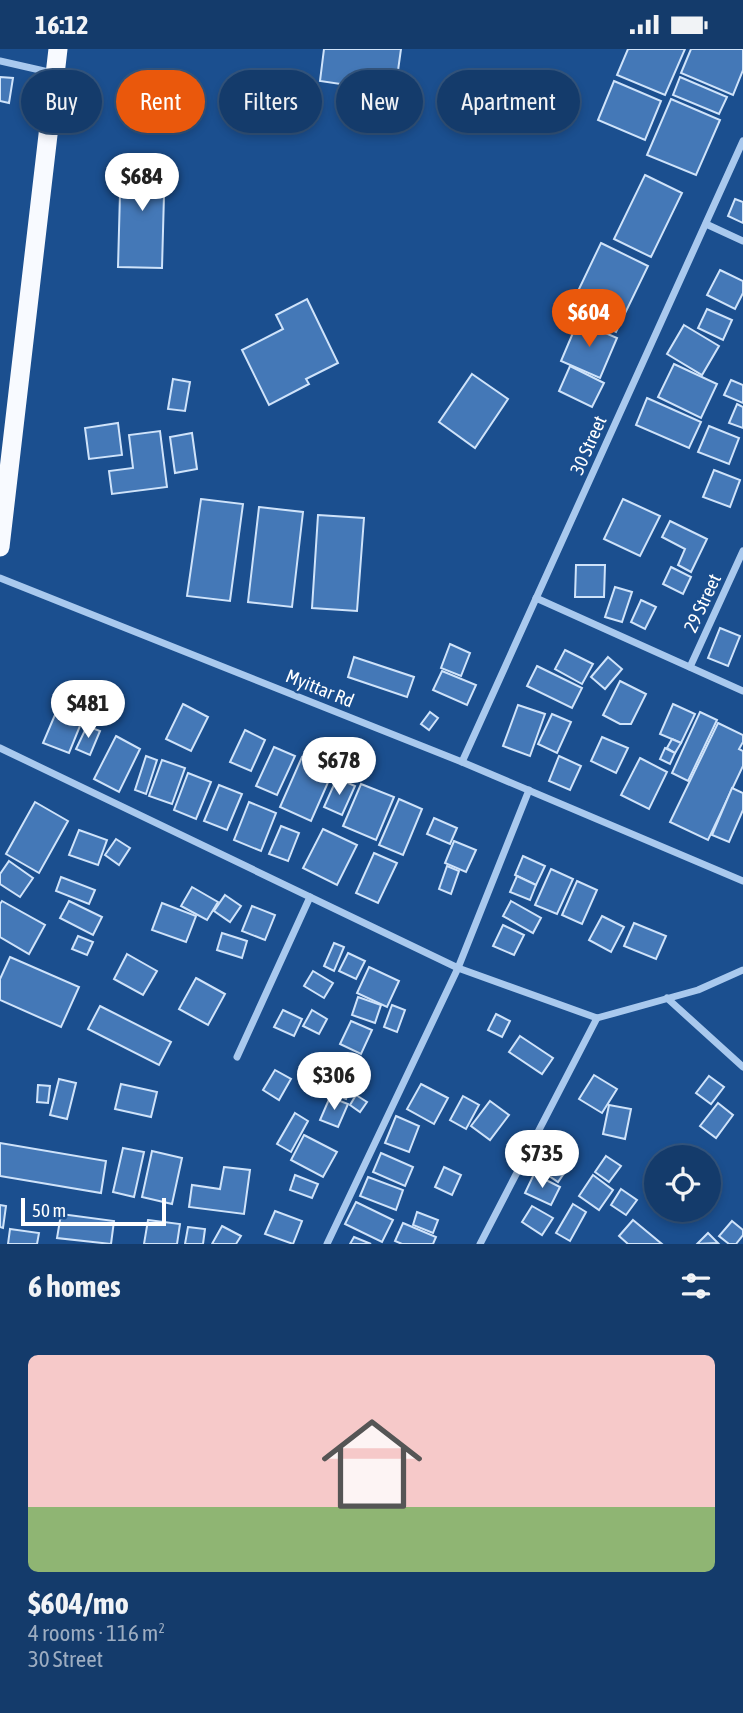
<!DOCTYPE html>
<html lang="en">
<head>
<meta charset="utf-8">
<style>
	body { margin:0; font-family:"Asap Condensed",sans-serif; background:#214673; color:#f1f3f6; height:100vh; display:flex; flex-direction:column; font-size:26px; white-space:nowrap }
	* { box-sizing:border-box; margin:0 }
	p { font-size:23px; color:#9dadc1 }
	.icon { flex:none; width:38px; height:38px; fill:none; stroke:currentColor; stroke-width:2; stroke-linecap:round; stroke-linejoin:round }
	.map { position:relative; height:1195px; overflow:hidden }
	.sheet { display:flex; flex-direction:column; background:#143b6b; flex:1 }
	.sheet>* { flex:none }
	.top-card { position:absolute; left:21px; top:21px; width:702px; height:63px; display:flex; gap:14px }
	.tools { position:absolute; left:644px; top:1096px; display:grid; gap:14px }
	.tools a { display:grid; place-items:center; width:77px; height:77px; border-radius:50%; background:#143b6b; box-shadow:0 4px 10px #0003,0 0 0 2px #33557e; font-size:35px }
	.scale { position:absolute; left:21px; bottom:18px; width:145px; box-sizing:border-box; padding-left:7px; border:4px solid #fff; border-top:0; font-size:19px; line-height:24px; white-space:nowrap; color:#fff; -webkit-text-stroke:5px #1b4f8f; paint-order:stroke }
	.price { position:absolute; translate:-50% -60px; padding:0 16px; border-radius:24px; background:#fff; color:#222; font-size:23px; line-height:46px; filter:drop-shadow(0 2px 4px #0008) }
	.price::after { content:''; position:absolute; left:50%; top:42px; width:21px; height:16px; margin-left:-10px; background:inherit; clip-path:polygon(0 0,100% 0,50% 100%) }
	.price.on { background:#ea580c; color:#fff }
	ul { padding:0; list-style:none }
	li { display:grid; align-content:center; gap:14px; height:371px; padding:0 28px }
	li+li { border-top:2px solid #33557e }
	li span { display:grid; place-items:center; height:217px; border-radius:10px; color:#555 }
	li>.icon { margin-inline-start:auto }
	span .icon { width:126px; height:126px; fill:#fffc; stroke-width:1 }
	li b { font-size:30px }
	h2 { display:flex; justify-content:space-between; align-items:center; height:84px; padding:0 28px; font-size:30px }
	.chip { padding:0 24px; border-radius:32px; background:#143b6b; box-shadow:0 4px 10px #0003,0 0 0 2px #33557e; font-size:24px; line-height:63px }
	.chip.on { background:#ea580c; color:#fff }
	.status { display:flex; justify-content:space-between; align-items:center; height:49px; padding:0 35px; background:#143b6b; direction:ltr }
	.status svg { height:19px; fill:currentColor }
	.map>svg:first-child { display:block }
</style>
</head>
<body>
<div class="status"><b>16:12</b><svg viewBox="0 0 49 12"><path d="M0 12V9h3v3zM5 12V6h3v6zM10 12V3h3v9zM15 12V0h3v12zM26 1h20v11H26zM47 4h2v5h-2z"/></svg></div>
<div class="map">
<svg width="743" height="1195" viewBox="0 0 743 1195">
	<rect width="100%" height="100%" fill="#1b4f8f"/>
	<g fill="#4478b7" stroke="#cfe3fa" stroke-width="2">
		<polygon points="324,0 401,0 395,43 320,32"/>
		<polygon points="628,0 685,0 665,46 617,26"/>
		<polygon points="691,0 743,0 743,21 733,46 681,24"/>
		<polygon points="0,28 13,29 9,54 0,52"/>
		<polygon points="680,28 727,48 719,65 673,46"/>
		<polygon points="614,32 661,52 645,91 598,71"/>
		<polygon points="671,50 720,71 696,126 647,106"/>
		<polygon points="121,108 165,109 162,219 118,218"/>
		<polygon points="645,126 682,144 651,208 614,190"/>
		<polygon points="735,150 743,153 743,174 728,167"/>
		<polygon points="601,194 648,217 616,283 569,261"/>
		<polygon points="720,221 743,232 743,244 735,260 707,246"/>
		<polygon points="307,250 338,314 306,330 309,335 269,356 242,301 283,280 276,266"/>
		<polygon points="707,260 732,271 723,291 698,279"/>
		<polygon points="578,272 617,289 600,329 561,312"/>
		<polygon points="684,276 719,297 702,326 667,305"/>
		<polygon points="674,315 717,335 701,369 658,348"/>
		<polygon points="570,317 604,334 592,358 559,342"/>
		<polygon points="472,325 508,350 475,399 439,373"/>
		<polygon points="173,330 190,333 185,362 168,360"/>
		<polygon points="731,331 743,336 743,354 724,346"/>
		<polygon points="647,349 701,373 689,399 636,376"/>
		<polygon points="737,355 743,358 743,379 729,374"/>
		<polygon points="118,374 122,406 89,410 85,379"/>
		<polygon points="709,377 739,389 729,415 698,403"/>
		<polygon points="160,382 167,438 112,445 109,422 133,419 129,386"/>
		<polygon points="192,384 197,420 175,424 170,388"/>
		<polygon points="714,421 740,431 730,458 703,448"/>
		<polygon points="201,450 243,455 230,552 187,547"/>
		<polygon points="623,450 660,467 640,507 604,490"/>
		<polygon points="259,458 303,463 292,558 248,553"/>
		<polygon points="318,466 364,469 357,562 312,559"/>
		<polygon points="670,472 707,490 691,523 678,516 685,500 662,488"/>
		<polygon points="576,516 605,516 604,548 575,548"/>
		<polygon points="671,518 691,528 683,545 663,535"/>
		<polygon points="615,538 632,543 622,573 605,568"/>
		<polygon points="641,551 656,558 645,580 631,573"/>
		<polygon points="720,579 740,587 728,617 708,609"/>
		<polygon points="450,595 470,604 461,627 441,619"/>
		<polygon points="565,601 593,615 582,635 555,620"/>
		<polygon points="354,608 414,628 407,648 348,628"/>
		<polygon points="608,608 622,620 605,640 591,628"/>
		<polygon points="537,617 582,639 572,659 527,637"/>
		<polygon points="442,622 476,636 467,656 433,641"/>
		<polygon points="620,632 646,645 631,675 620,675 603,666"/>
		<polygon points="183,655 208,668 191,702 166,690"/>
		<polygon points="673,655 695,665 681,694 660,685"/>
		<polygon points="518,656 545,665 530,707 503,697"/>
		<polygon points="57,661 82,672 69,704 43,694"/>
		<polygon points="430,663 438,669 429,681 421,675"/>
		<polygon points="700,663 717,671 688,732 672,724"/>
		<polygon points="552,665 571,673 557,704 538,695"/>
		<polygon points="718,674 743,686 743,693 739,700 743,702 743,717 708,791 670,773"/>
		<polygon points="87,677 100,682 90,706 76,700"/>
		<polygon points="245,681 265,691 251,722 230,713"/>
		<polygon points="116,687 140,700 119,743 94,730"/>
		<polygon points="602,688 628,699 616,724 591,712"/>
		<polygon points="672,690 681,694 675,704 667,699"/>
		<polygon points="274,698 295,707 277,746 256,737"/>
		<polygon points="665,699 675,704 670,715 660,710"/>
		<polygon points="146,707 157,711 146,745 135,741"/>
		<polygon points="559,707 581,717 570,741 549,732"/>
		<polygon points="302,708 333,722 311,772 280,758"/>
		<polygon points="640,709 667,723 649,760 621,746"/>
		<polygon points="162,711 185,719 172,755 149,747"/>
		<polygon points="188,724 211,733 196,770 174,761"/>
		<polygon points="337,729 355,737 342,766 324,758"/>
		<polygon points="361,735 394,748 376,791 343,777"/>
		<polygon points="219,736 242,745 227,781 204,772"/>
		<polygon points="732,739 743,744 743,761 729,793 712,786"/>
		<polygon points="399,750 422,760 403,806 379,796"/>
		<polygon points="35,753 68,772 39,824 6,805"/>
		<polygon points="249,753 276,764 261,802 234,791"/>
		<polygon points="434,769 457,779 450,795 427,785"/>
		<polygon points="281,777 299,784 288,812 269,805"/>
		<polygon points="323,780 357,796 337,836 303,819"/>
		<polygon points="79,781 107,791 98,816 69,806"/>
		<polygon points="116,790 130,799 119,816 105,806"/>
		<polygon points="454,792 476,801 466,823 445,814"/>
		<polygon points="374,804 397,814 378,854 356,844"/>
		<polygon points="523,807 545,817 536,836 515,826"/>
		<polygon points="9,812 33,829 20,848 0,835 0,825"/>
		<polygon points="447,817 459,822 451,845 439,840"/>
		<polygon points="551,820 573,830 557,865 535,856"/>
		<polygon points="517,827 536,836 530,851 510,843"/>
		<polygon points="61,828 95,841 89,855 56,842"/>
		<polygon points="577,832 597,841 582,875 562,866"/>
		<polygon points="192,838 218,853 207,871 181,857"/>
		<polygon points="225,846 241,857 230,873 214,862"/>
		<polygon points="2,852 45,876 29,905 0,888 0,855"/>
		<polygon points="69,852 102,868 93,886 60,869"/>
		<polygon points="511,852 541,869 533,884 503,867"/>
		<polygon points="162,854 196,867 186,893 152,881"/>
		<polygon points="252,857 275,866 265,891 242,882"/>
		<polygon points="602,867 624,878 611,903 589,891"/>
		<polygon points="634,874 666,887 656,910 624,897"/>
		<polygon points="503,876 524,886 514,906 493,897"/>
		<polygon points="222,884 247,892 242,909 217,901"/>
		<polygon points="78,887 93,893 87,906 72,900"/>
		<polygon points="334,894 344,898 334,922 324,917"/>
		<polygon points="348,904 365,912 356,930 339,922"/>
		<polygon points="127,905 157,922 143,946 114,930"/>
		<polygon points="10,908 79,938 61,978 0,951 0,930"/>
		<polygon points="369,918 399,932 387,958 357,944"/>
		<polygon points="313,922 333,934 324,949 304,937"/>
		<polygon points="196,929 225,945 208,976 179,960"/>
		<polygon points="358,948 381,956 375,974 352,966"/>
		<polygon points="392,956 405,961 397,983 384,978"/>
		<polygon points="100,957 171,993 159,1016 88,980"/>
		<polygon points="283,961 302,970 294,987 274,978"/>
		<polygon points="312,961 327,970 319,985 303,977"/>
		<polygon points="496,965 510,972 502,988 488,981"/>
		<polygon points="351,972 372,981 361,1005 340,995"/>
		<polygon points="520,987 553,1009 542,1025 509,1003"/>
		<polygon points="275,1021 291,1030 279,1051 263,1041"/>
		<polygon points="337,1026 353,1033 346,1050 330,1043"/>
		<polygon points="594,1026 617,1040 602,1064 579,1050"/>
		<polygon points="709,1027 724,1038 711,1055 696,1044"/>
		<polygon points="59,1030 76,1034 67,1070 50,1066"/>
		<polygon points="121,1035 157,1043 151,1068 115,1060"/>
		<polygon points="421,1035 448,1049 434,1075 407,1060"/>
		<polygon points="38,1036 50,1037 48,1054 37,1053"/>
		<polygon points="356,1046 367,1053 360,1063 350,1056"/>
		<polygon points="463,1047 479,1056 466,1080 450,1071"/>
		<polygon points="330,1048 348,1055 338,1078 320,1071"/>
		<polygon points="490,1052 509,1066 490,1091 471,1077"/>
		<polygon points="718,1054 733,1066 716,1089 700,1077"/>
		<polygon points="609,1056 631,1060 625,1090 603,1085"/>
		<polygon points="295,1064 308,1072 291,1103 277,1095"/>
		<polygon points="396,1067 419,1077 409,1103 385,1094"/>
		<polygon points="304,1086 337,1103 323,1128 291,1111"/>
		<polygon points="0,1094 106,1112 101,1144 0,1127"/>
		<polygon points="123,1099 144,1103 134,1148 113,1143"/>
		<polygon points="152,1102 182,1109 172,1155 142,1148"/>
		<polygon points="381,1104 413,1118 405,1137 373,1123"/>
		<polygon points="553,1106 569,1117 558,1133 542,1122"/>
		<polygon points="606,1107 621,1117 609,1133 595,1123"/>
		<polygon points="224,1118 250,1121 244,1165 189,1158 192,1136 220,1140"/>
		<polygon points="444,1118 461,1126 452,1146 435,1138"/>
		<polygon points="709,1122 718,1130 709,1142"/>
		<polygon points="534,1125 560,1138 551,1156 525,1144"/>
		<polygon points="295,1126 318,1135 312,1149 290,1141"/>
		<polygon points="593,1126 613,1141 599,1161 579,1147"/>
		<polygon points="368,1128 403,1141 396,1161 360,1147"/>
		<polygon points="621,1140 637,1151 626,1166 611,1156"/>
		<polygon points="356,1153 393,1171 382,1193 345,1175"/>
		<polygon points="573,1155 586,1163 570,1192 556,1184"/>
		<polygon points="0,1156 6,1157 3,1179 0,1178"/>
		<polygon points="532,1157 553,1169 542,1186 522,1173"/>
		<polygon points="275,1162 302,1172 293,1195 265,1185"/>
		<polygon points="417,1163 438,1171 433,1184 413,1176"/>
		<polygon points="61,1165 114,1172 111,1195 57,1189"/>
		<polygon points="148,1171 180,1175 177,1195 144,1195"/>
		<polygon points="633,1171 662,1195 628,1195 619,1187"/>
		<polygon points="732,1172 743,1181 743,1186 736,1195 729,1195 719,1187"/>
		<polygon points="403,1174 436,1188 433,1195 402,1195 395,1192"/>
		<polygon points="222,1177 241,1187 236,1195 212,1195"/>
		<polygon points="188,1178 205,1180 203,1195 185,1195"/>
		<polygon points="10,1180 39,1184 37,1195 8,1195"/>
		<polygon points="708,1184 718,1194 697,1195"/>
		<polygon points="354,1188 371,1195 350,1195"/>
	</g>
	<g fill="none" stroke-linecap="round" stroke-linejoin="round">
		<g stroke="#a9c9ee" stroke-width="7">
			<polyline points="0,12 53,24"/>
			<polyline points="706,175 743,192"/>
			<polyline points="0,529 462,713 743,832"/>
			<polyline points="536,549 743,642"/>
			<polyline points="690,618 743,502"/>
			<polyline points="0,699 458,919 597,969 698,941 743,921"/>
			<polyline points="462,713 743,92"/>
			<polyline points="667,949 743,1018"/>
			<polyline points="237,1008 310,848"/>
			<polyline points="327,1195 458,919 529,741"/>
			<polyline points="480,1195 597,969"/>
		</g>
		<polyline stroke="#f8faff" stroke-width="19" points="0,498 58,0"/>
	</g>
	<g text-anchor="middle" stroke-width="5" stroke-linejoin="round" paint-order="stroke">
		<g font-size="19" fill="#fff" stroke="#1b4f8f">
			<text transform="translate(588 396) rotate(-66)" y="7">30 Street</text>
			<text transform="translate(702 554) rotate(-65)" y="7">29 Street</text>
			<text transform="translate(320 639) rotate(22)" y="7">Myittar Rd</text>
		</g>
	</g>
</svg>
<div class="tools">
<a><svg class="icon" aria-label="locate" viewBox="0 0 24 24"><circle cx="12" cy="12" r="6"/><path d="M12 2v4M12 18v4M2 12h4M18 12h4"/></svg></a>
</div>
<div class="scale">50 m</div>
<b class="price" style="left:142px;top:164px">$684</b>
<b class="price on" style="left:589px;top:300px">$604</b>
<b class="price" style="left:88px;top:691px">$481</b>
<b class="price" style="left:339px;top:748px">$678</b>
<b class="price" style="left:334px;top:1063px">$306</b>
<b class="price" style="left:542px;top:1141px">$735</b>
<div class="top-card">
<a class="chip">Buy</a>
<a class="chip on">Rent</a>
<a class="chip">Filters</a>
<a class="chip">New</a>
<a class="chip">Apartment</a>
</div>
</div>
<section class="sheet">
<h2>6 homes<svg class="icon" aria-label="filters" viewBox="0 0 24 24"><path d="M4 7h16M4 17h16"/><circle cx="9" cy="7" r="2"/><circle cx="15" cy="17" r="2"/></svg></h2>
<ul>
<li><span style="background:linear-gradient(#f6c9c9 70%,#8fb573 0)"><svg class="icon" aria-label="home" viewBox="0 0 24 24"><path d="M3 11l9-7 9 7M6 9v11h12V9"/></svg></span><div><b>$604/mo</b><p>4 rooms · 116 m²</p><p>30 Street</p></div></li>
</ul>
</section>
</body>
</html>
